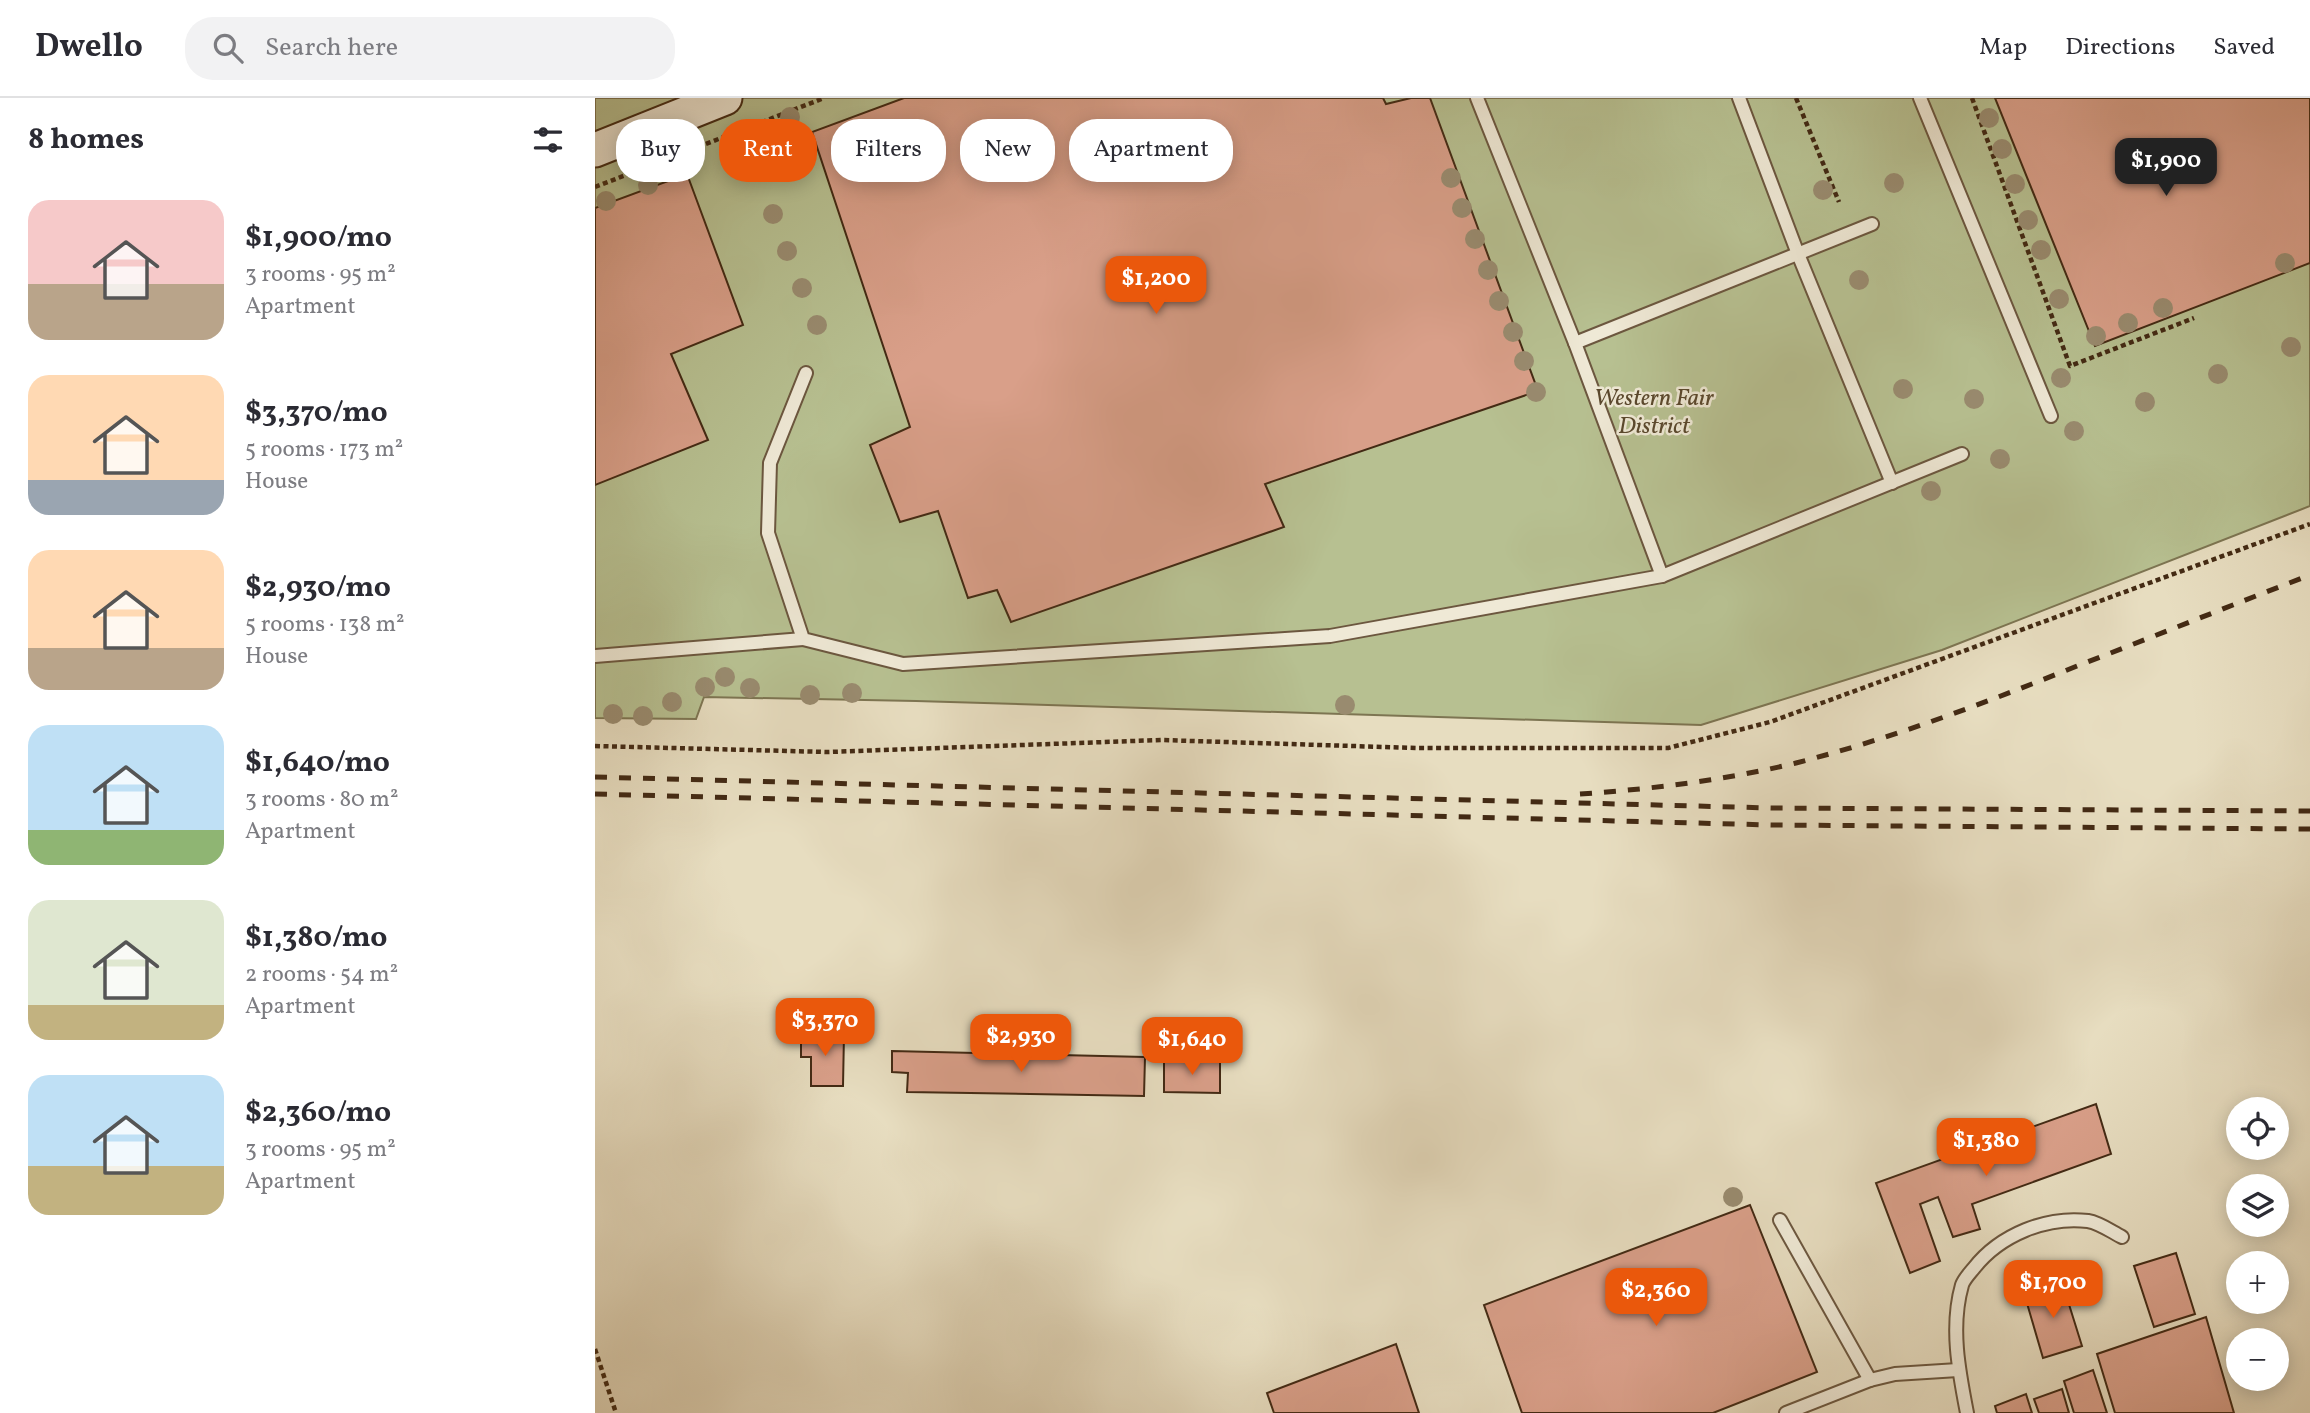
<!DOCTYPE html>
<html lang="en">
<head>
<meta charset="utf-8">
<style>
	body { margin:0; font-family:Vollkorn,serif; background:#f2f2f3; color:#2b2b33; height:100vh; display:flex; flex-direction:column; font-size:26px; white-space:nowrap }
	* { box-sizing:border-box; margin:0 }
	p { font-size:23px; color:#7c7c81 }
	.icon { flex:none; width:38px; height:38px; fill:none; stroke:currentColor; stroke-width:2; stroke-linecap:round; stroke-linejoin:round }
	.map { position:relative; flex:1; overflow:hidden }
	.details { display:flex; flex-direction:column; background:#fff; width:595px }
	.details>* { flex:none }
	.top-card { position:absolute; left:21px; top:21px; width:665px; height:63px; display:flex; gap:14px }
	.controls { position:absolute; left:1631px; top:999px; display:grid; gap:14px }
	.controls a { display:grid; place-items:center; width:63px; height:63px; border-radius:50%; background:#fff; box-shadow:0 4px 18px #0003; font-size:35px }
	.price { position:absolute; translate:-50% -60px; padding:0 16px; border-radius:14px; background:#ea580c; color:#fff; font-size:23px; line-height:46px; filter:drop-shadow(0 2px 4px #0008) }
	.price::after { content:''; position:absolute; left:50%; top:42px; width:21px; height:16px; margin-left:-10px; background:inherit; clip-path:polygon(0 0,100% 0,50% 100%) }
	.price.active { background:#222; color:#fff }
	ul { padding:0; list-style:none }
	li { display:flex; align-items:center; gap:21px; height:175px; padding:0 28px }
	li span { display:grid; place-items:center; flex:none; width:196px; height:140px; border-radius:21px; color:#555 }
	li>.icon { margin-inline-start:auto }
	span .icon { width:84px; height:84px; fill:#fffc; stroke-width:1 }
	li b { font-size:30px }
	h2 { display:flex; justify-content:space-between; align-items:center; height:84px; padding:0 28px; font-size:30px }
	.tag { padding:0 24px; border-radius:28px; background:#fff; box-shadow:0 4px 18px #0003; font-size:24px; line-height:63px }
	.tag.active { background:#ea580c; color:#fff }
	header { display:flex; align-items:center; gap:42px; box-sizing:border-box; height:98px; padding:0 35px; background:#fff; border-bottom:2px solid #e1e1e2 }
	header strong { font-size:33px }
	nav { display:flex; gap:38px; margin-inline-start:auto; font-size:24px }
	.search { width:490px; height:63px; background:#f2f2f3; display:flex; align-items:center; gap:18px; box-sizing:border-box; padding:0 24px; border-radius:28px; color:#7c7c81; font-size:26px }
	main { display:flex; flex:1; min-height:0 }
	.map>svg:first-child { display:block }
</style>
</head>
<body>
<header>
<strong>Dwello</strong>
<div class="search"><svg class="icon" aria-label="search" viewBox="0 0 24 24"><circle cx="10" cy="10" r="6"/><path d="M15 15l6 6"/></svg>Search here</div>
<nav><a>Map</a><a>Directions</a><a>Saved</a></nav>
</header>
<main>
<section class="details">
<h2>8 homes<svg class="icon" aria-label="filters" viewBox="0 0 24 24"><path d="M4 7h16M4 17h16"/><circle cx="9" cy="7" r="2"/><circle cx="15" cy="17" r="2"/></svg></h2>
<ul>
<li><span style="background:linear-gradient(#f6c9c9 60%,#b9a48a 0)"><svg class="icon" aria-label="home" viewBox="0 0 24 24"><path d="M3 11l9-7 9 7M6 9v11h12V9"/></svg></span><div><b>$1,900/mo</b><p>3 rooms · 95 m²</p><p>Apartment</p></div></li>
<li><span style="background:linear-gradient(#ffd9b3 75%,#9aa5b1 0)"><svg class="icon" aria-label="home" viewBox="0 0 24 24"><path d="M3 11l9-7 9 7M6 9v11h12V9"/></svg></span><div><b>$3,370/mo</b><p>5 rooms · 173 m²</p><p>House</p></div></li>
<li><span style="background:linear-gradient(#ffd9b3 70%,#b9a48a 0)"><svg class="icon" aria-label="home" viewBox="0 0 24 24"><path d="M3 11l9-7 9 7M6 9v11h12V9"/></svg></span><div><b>$2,930/mo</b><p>5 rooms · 138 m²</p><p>House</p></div></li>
<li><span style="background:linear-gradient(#bfe0f5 75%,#8fb573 0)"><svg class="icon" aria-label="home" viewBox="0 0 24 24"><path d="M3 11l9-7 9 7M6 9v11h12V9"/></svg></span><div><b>$1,640/mo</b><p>3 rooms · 80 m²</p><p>Apartment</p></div></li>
<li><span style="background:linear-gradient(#dfe7d0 75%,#c2b280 0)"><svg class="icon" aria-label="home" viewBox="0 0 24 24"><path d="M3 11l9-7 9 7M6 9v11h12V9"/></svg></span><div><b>$1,380/mo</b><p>2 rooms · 54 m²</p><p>Apartment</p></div></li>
<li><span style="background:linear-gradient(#bfe0f5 65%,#c2b280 0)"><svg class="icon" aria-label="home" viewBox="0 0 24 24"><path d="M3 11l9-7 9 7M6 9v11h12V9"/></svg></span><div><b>$2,360/mo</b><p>3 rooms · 95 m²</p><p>Apartment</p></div></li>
</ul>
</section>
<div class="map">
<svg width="1715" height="1315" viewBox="0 0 1715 1315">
	<rect width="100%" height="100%" fill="#e7ddc0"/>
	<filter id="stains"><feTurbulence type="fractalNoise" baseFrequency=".00286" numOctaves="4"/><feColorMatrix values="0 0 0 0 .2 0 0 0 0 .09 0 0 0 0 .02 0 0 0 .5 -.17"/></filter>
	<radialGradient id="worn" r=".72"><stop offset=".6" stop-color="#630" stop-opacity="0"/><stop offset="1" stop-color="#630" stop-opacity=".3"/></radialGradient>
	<polygon fill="#b7c091" stroke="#7d7552" stroke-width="2" points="0,0 1715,0 1715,408 1347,552 1106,627 321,603 109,599 101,621 0,620"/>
	<g fill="#d99f89" stroke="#432a14" stroke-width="2">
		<polygon points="309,0 788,0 791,6 816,0 835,0 943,293 670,386 689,429 416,524 402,492 373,500 343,413 305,424 275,347 315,329 217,34"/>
		<polygon points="1400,0 1715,0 1715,165 1500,248"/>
		<polygon points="92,76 148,227 76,256 113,342 0,387 0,110"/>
		<polygon points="206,935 249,936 248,988 216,988 216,959 206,959"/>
		<polygon points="297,953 550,959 549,998 312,994 313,975 297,974"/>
		<polygon points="569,963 625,963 625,995 569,994"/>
		<polygon points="1501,1006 1516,1056 1377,1106 1385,1131 1358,1139 1343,1099 1325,1106 1345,1163 1315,1175 1281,1085"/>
		<polygon points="1155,1107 1222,1274 1118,1315 927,1315 889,1207"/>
		<polygon points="1581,1155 1600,1216 1559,1229 1539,1168"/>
		<polygon points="1467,1184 1487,1248 1448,1260 1429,1195"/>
		<polygon points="1611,1219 1639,1315 1520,1315 1502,1256"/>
		<polygon points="801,1246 824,1315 679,1315 672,1295"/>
		<polygon points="1498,1272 1512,1315 1479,1315 1469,1283"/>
		<polygon points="1467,1291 1474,1315 1444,1315 1439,1301"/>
		<polygon points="1431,1296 1437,1315 1402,1315 1400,1308"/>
	</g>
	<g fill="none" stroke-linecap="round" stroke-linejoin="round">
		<defs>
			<g id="lane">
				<polyline points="882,0 980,245 1067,478 1367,356"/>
				<polyline points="1144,0 1203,156 1297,385"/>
				<polyline points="1325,0 1456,318"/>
				<polyline points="980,245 1277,126"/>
				<polyline points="211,275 175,365 173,435 208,541 308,566 735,538 1067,478"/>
				<polyline points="0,558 208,541"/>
				<polyline points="1185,1122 1275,1282"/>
				<polyline points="1191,1315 1275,1282 1300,1276 1363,1272"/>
				<path d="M1372 1315C1364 1274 1355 1229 1367 1187 1369 1181 1375 1175 1379 1170 1405 1137 1451 1118 1493 1123 1505 1125 1517 1134 1527 1139"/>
			</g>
			<polyline id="secondary" points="0,52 130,0"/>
		</defs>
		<use href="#lane" stroke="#6c573f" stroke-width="16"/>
		<use href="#secondary" stroke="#432a14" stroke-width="37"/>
		<g stroke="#432a14" stroke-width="4.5" stroke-dasharray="5 3.5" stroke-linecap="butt">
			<polyline points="1201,0 1244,104"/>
			<polyline points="1377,0 1475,268 1599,220"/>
			<polyline points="0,89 229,0"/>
			<polyline points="0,648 233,654 566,642 821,650 1073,650 1175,624 1715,426"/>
			<polyline points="0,1251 21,1315"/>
		</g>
		<use href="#lane" stroke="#efe9d6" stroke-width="12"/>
		<use href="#secondary" stroke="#efe9d6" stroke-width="33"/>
		<g stroke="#432a14" stroke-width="5" stroke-dasharray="12 12" stroke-linecap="butt">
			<polyline points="0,679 1176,710 1715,713"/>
			<polyline points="0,696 1176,727 1715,731"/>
			<path d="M985 696C1058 691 1130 682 1201 665 1298 640 1390 605 1482 568 1560 538 1637 507 1715 477"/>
		</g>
	</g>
	<g fill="#998b6f">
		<circle cx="195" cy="19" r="10"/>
		<circle cx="1394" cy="20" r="10"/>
		<circle cx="1407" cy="51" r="10"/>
		<circle cx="163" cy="73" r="10"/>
		<circle cx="856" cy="80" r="10"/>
		<circle cx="1299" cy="85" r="10"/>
		<circle cx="1420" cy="86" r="10"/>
		<circle cx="53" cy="87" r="10"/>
		<circle cx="1228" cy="92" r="10"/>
		<circle cx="11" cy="103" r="10"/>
		<circle cx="867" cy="110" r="10"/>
		<circle cx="178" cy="116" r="10"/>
		<circle cx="1433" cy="122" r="10"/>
		<circle cx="880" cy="141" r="10"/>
		<circle cx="1446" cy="152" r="10"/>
		<circle cx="192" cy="153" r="10"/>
		<circle cx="1690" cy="165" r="10"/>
		<circle cx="893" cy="172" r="10"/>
		<circle cx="1264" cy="182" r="10"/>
		<circle cx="207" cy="190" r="10"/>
		<circle cx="1464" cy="201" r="10"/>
		<circle cx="904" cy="203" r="10"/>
		<circle cx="1568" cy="210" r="10"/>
		<circle cx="1533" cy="225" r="10"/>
		<circle cx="222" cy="227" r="10"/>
		<circle cx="918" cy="234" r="10"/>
		<circle cx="1501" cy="238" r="10"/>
		<circle cx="1696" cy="249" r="10"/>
		<circle cx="929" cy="263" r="10"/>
		<circle cx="1623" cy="276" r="10"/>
		<circle cx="1466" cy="280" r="10"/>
		<circle cx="1308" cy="291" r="10"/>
		<circle cx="941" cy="294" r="10"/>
		<circle cx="1379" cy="301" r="10"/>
		<circle cx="1550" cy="304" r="10"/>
		<circle cx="1479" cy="333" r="10"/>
		<circle cx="1405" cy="361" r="10"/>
		<circle cx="1336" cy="393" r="10"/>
		<circle cx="130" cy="579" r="10"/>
		<circle cx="110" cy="589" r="10"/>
		<circle cx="155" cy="590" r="10"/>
		<circle cx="257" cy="595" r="10"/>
		<circle cx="215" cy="597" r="10"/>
		<circle cx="77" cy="604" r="10"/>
		<circle cx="750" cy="607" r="10"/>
		<circle cx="18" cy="616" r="10"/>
		<circle cx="48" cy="618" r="10"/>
		<circle cx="1138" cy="1099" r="10"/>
	</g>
	<g text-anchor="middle" stroke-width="5" stroke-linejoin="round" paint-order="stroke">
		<g font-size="24" font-style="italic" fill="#5a482d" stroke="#efe9d6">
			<text x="1059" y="307">Western Fair<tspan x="1059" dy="28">District</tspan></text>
		</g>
	</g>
	<rect width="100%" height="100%" filter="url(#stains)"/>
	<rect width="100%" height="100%" fill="url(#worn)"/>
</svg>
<div class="controls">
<a><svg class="icon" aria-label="locate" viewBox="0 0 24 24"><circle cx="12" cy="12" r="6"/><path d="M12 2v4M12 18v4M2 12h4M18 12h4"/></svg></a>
<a><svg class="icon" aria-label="layers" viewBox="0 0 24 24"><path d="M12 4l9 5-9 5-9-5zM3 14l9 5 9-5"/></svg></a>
<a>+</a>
<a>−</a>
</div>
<b class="price active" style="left:1571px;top:100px">$1,900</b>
<b class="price" style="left:561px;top:218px">$1,200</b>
<b class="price" style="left:230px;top:960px">$3,370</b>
<b class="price" style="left:426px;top:976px">$2,930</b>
<b class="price" style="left:597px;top:979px">$1,640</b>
<b class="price" style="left:1391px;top:1080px">$1,380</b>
<b class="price" style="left:1458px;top:1222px">$1,700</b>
<b class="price" style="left:1061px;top:1230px">$2,360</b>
<div class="top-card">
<a class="tag">Buy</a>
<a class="tag active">Rent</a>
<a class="tag">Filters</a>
<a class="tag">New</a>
<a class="tag">Apartment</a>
</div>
</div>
</main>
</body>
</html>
